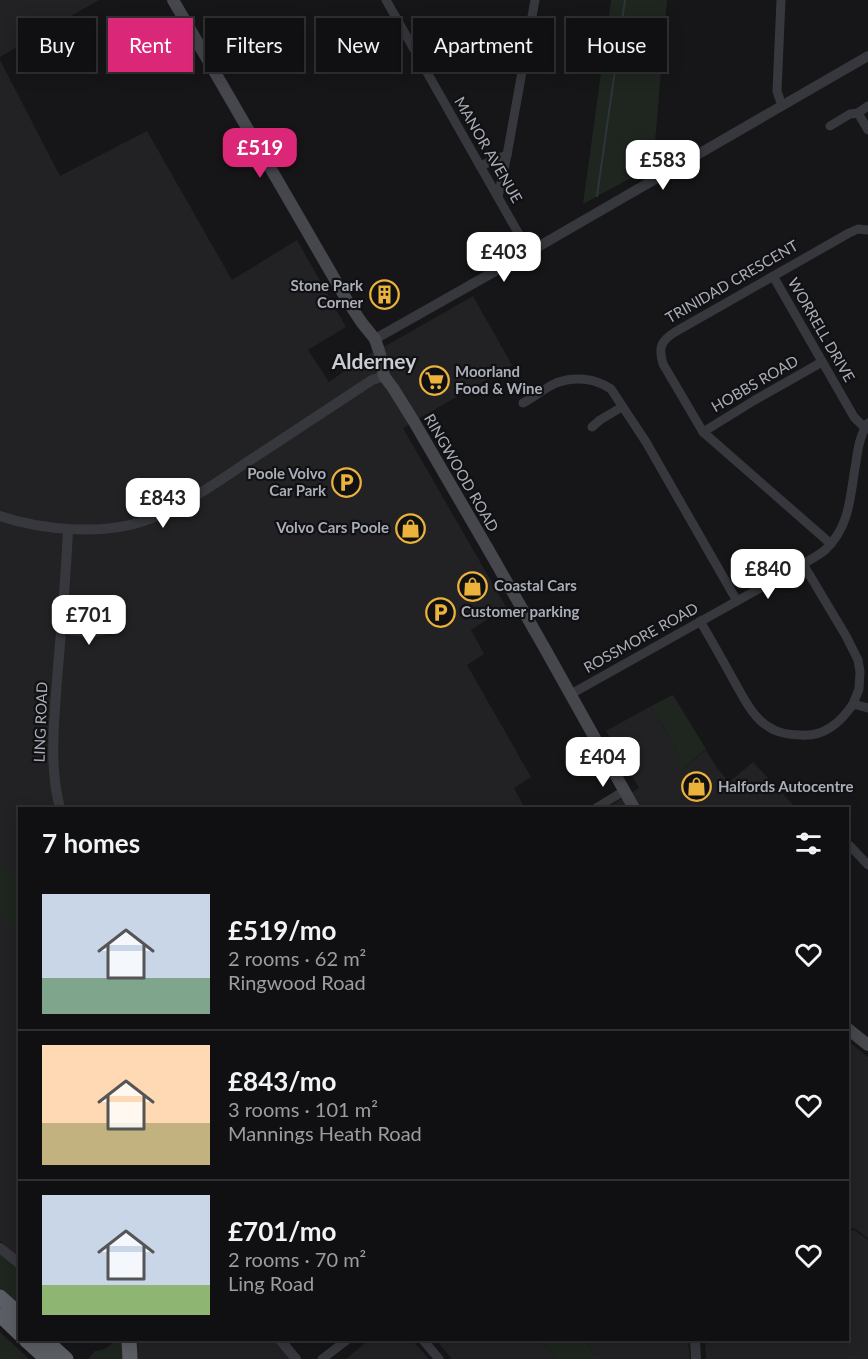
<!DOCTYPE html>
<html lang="en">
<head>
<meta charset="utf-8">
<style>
	body { margin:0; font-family:Lato,sans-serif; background:#1e1e20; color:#f1f3f6; height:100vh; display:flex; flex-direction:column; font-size:22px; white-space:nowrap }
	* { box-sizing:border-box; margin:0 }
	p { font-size:20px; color:#9c9d9f }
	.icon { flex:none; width:33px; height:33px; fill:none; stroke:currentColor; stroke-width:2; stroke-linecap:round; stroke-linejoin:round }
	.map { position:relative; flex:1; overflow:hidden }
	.side { position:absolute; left:18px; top:807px; width:831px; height:534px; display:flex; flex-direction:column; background:#101012; border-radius:0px; box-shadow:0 3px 15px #0003,0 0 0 2px #303032 }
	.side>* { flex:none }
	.top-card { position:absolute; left:18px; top:18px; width:832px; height:54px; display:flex; gap:12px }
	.price { position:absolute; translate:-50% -51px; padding:0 14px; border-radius:12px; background:#fff; color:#222; font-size:20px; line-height:39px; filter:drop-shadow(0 2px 3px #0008) }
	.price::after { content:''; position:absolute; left:50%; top:36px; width:18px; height:14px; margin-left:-9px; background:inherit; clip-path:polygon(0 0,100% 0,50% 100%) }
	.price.on { background:#db2777; color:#fff }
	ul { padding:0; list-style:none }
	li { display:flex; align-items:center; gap:18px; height:150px; padding:0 24px }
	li+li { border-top:2px solid #303032 }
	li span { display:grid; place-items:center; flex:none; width:168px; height:120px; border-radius:0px; color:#555 }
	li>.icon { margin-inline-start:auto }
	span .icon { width:72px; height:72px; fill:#fffc; stroke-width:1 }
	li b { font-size:26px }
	h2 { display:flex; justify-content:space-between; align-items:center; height:72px; padding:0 24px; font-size:26px }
	.tag { padding:0 21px; border-radius:0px; background:#101012; box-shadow:0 3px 15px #0003,0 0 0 2px #303032; font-size:21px; line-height:54px }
	.tag.on { background:#db2777; color:#fff }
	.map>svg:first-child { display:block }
</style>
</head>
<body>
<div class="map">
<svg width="868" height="1359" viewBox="0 0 868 1359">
	<rect width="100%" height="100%" fill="#161618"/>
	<g fill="#222225">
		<polygon points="0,0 99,0 0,57"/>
		<polygon points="0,60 60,176 147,131 232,280 297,240 346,327 308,350 329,382 364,357 398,339 473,296 512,365 427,414 403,428 506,607 471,630 484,654 467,665 531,777 514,788 525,808 20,808 19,1258 0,1241"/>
		<polygon points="651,706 681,757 682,770 706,750 717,768 729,782 753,762 796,808 746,808 744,806 741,808 607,808 639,788 606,731"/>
		<polygon points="848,1041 868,1057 868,1238 854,1228 848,1229"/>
		<polygon points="854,1230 868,1240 868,1359 706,1359 705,1340 848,1340 848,1231"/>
		<polygon points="135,1340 273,1340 290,1359 137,1359"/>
		<polygon points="369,1340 412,1340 429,1359 346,1359"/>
		<polygon points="436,1340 541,1340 557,1359 452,1359"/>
		<polygon points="583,1340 688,1340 690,1359 598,1359"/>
	</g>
	<g fill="#1e261f">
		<polygon points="611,0 667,0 653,166 583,204"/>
		<polygon points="673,695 706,749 682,770 675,761 681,757 651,706"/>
		<polygon points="0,862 19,879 19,933 0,915"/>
		<polygon points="0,1253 19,1268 19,1307 0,1289"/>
		<polygon points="0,1332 29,1359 0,1359"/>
		<path d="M116 1340H126V1359H88L95 1351C104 1351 110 1346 116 1340Z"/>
		<polygon points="541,1340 583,1340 598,1359 557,1359"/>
	</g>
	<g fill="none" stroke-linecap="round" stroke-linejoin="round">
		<polyline stroke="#2d353c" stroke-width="2" points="597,196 625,0"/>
		<g stroke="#37383d" stroke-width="9">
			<polyline points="386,0 529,252"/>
			<polyline points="781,0 777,91 782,106"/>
			<polyline points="858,113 868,130"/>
			<polyline points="830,126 850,114 858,113 868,106"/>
			<polyline points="480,166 507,155"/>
			<polyline points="498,197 507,155 535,0"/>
			<polyline points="773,276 854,417 865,428"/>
			<path d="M523 403C534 397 545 388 556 383 574 376 595 378 611 389L646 442 737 601"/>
			<polyline points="592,427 600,420 622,407"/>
			<polyline points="703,432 755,400 822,362"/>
			<path d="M831 544 703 432 663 364C658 347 661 341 675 332L849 233 858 229 868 230"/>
			<polyline points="803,564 846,636 858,660 860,672 859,689 853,704"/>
			<path d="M700 621C712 641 723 661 734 681 741 693 747 706 756 716 761 722 768 727 774 730 783 734 792 735 801 735 824 737 841 722 853 704L868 708"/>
			<polyline points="61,630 91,633 115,628"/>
			<path d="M571 694 803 564C811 559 820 555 826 549 851 525 850 494 856 462 858 448 860 435 868 423"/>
			<polyline points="596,808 624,791"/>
			<polyline points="848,848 850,846 868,865"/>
			<polyline points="423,1340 439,1359"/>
			<polyline points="322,1359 347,1340"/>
		</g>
		<g stroke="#37383d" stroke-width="10">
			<polyline points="375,339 529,252 868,56"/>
			<path d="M0 516C43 531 109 536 152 518 190 503 224 477 258 455 296 430 334 405 372 380L384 376"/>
			<path d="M60 808C49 767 54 723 57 680 61 630 66 579 68 529"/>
			<polyline points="0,1248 20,1264"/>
			<polyline points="280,1340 296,1359"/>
			<polyline points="695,1340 696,1359"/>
		</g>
		<g stroke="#45474d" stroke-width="12">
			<polyline points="173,0 348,302 362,323 375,339 380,354 384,376 393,388 413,420 488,549 544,647 634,808"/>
			<polyline points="848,1029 868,1045"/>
		</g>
		<g stroke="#5c5e65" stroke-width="15">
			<polyline points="0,1297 20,1315"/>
			<polyline points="0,1315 20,1334"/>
			<polyline points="26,1340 47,1359"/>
			<polyline points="45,1340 66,1359"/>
			<polyline points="129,1340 130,1359"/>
		</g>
	</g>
	<defs>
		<symbol id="building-ring" viewBox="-11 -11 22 22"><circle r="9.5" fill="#111113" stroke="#ebb23c" stroke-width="1.5"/><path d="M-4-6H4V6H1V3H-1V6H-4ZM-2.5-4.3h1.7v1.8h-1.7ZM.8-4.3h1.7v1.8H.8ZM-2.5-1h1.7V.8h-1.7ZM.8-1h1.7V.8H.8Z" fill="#ebb23c"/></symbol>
		<symbol id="supermarket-ring" viewBox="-11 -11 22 22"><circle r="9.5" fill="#111113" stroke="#ebb23c" stroke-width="1.5"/><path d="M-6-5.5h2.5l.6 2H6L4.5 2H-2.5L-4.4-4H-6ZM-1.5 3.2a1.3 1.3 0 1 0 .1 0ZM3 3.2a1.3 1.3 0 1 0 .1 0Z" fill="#ebb23c"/></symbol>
		<symbol id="parking-ring" viewBox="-11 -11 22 22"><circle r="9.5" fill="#111113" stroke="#ebb23c" stroke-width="1.5"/><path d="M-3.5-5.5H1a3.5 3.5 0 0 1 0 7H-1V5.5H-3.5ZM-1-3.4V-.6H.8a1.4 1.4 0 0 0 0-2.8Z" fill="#ebb23c"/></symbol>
		<symbol id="shop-ring" viewBox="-11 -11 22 22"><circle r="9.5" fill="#111113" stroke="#ebb23c" stroke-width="1.5"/><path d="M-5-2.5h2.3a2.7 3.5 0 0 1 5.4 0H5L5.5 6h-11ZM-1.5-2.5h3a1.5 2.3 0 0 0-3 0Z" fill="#ebb23c"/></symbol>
	</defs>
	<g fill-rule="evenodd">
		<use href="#building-ring" x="368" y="278" width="33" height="33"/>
		<use href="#supermarket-ring" x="418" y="364" width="33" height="33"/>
		<use href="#parking-ring" x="330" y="466" width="33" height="33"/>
		<use href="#shop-ring" x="394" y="512" width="33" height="33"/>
		<use href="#shop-ring" x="456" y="570" width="33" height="33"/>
		<use href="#parking-ring" x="424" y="596" width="33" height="33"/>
		<use href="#shop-ring" x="680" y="770" width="33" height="33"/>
	</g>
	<g text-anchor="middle" stroke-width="4.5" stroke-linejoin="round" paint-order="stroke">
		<g font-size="15" fill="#a9adb8" stroke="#111113">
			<text transform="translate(488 150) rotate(60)" y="5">MANOR AVENUE</text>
			<text transform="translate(732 282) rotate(-30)" y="5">TRINIDAD CRESCENT</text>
			<text transform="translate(821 330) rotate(60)" y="5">WORRELL DRIVE</text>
			<text transform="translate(755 384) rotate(-30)" y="5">HOBBS ROAD</text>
			<text transform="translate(461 473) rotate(60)" y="5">RINGWOOD ROAD</text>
			<text transform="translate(641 638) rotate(-29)" y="5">ROSSMORE ROAD</text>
			<text transform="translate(41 722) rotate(-88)" y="5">LING ROAD</text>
		</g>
		<g font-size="15" font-weight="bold" fill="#a9adb8" stroke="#111113" text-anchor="start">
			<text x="363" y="291" text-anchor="end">Stone Park<tspan x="363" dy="17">Corner</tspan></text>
			<text x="455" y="377">Moorland<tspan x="455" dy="17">Food &amp; Wine</tspan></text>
			<text x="326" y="479" text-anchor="end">Poole Volvo<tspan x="326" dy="17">Car Park</tspan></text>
			<text x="389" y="533" text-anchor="end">Volvo Cars Poole</text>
			<text x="494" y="591">Coastal Cars</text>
			<text x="461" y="617">Customer parking</text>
			<text x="718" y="792">Halfords Autocentre</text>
		</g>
		<g font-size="21" font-weight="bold" fill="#caccd4" stroke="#111113">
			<text x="374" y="369">Alderney</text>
		</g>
	</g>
</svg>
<b class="price on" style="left:260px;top:179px">£519</b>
<b class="price" style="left:663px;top:191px">£583</b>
<b class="price" style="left:504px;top:283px">£403</b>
<b class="price" style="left:163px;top:529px">£843</b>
<b class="price" style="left:768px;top:600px">£840</b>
<b class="price" style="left:89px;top:646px">£701</b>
<b class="price" style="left:603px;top:788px">£404</b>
<div class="top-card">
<a class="tag">Buy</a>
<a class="tag on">Rent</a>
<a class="tag">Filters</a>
<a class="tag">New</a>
<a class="tag">Apartment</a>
<a class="tag">House</a>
</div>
<section class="side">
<h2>7 homes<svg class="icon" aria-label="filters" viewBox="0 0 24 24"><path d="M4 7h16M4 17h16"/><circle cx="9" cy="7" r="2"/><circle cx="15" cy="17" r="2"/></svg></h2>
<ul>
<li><span style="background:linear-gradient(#c9d6e8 70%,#7fa58c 0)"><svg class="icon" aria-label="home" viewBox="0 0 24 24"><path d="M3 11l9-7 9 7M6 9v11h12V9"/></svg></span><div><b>£519/mo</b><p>2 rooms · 62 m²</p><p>Ringwood Road</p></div><svg class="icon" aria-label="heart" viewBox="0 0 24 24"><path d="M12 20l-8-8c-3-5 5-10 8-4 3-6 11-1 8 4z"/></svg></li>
<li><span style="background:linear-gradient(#ffd9b3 65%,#c2b280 0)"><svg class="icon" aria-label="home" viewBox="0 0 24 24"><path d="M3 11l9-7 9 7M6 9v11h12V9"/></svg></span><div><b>£843/mo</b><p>3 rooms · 101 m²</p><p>Mannings Heath Road</p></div><svg class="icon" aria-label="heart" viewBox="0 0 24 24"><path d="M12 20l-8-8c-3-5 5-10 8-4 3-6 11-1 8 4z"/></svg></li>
<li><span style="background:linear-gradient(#c9d6e8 75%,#8fb573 0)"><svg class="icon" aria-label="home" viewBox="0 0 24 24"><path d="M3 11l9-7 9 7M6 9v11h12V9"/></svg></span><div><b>£701/mo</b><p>2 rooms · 70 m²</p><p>Ling Road</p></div><svg class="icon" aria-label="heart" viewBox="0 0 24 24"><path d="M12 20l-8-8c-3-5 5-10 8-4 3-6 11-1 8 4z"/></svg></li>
</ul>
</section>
</div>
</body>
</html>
